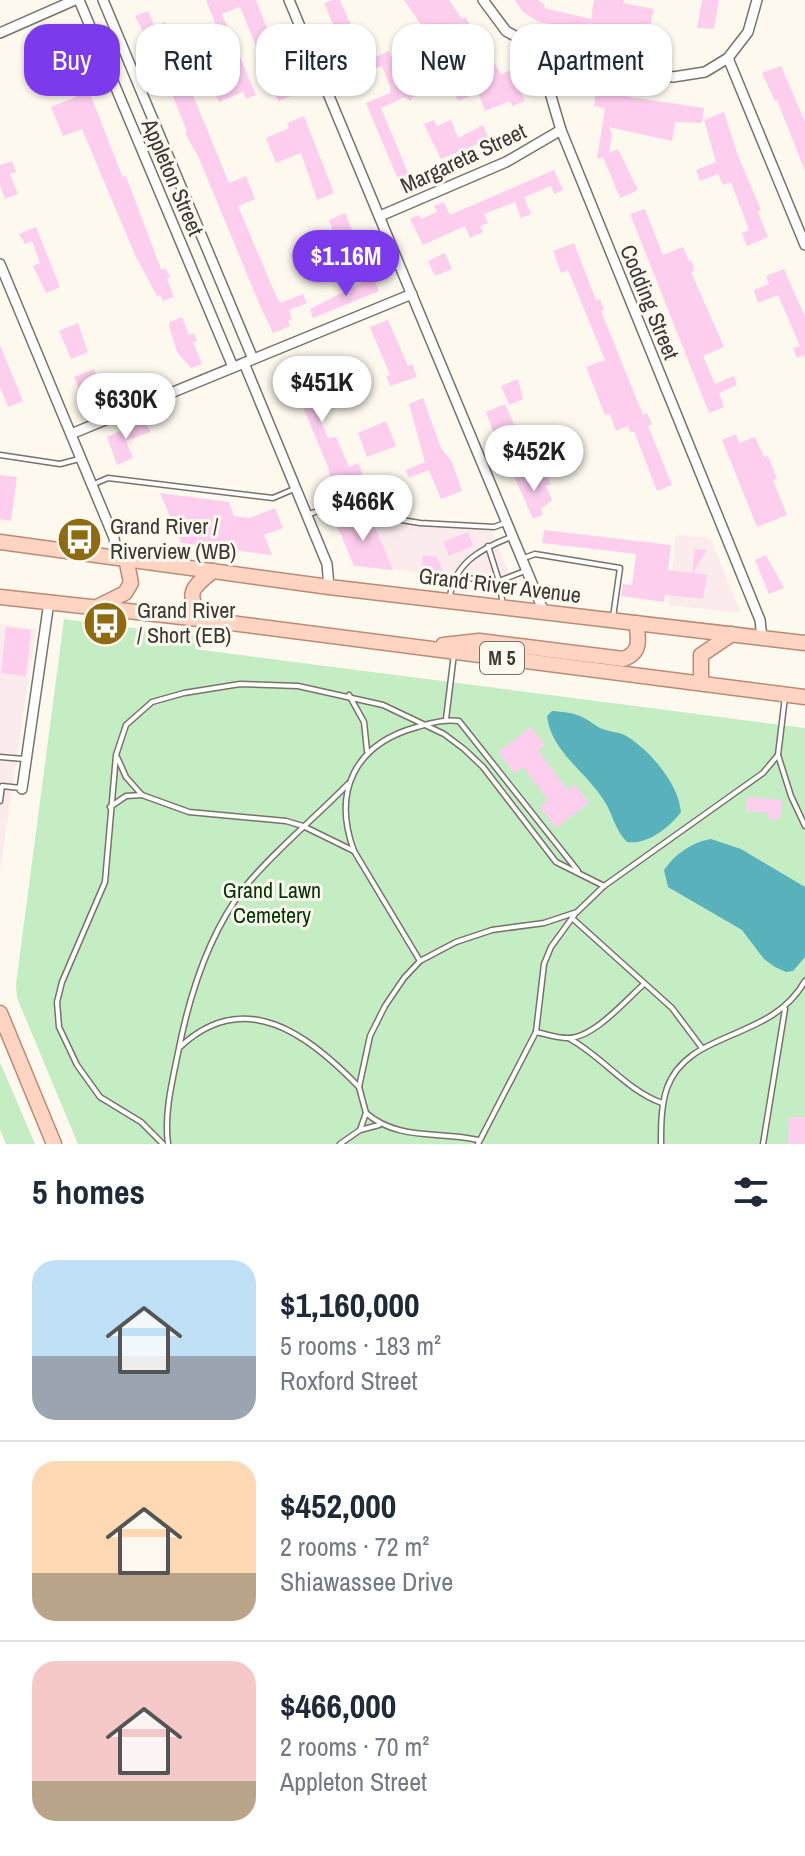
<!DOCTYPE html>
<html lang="en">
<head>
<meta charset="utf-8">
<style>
	body { margin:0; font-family:"Archivo Narrow",sans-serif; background:#f2f2f3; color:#1f2937; height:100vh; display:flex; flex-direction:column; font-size:30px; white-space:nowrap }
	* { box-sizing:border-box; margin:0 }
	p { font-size:26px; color:#747a83 }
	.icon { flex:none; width:44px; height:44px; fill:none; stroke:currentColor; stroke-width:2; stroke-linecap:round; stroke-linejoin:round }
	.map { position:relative; height:1144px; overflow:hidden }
	.panel { display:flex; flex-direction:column; background:#fff; flex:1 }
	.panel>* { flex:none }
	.top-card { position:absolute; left:24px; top:24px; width:758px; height:72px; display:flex; gap:16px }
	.price { position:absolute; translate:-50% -68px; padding:0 18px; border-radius:28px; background:#fff; color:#222; font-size:26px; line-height:52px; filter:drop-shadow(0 2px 4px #0008) }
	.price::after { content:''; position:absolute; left:50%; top:48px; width:24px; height:18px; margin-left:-12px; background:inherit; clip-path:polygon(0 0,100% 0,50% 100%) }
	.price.on { background:#7c3aed; color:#fff }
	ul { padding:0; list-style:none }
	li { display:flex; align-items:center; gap:24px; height:200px; padding:0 32px }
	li+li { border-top:2px solid #e0e1e3 }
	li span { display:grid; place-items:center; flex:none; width:224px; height:160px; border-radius:24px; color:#555 }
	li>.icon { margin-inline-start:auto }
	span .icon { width:96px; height:96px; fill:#fffc; stroke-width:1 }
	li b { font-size:34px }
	h2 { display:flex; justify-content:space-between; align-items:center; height:96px; padding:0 32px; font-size:34px }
	.chip { padding:0 28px; border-radius:24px; background:#fff; box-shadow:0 2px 6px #0004; font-size:28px; line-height:72px }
	.chip.on { background:#7c3aed; color:#fff }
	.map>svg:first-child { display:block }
</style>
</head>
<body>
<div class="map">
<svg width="805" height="1144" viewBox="0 0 805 1144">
	<rect width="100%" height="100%" fill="#fdf9ee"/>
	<g fill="#fbebed">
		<polygon points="334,512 492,531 513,584 354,564"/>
		<polygon points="676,535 710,538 741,613 668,605"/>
		<polygon points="0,624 36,629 0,871"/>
	</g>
	<g fill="#c4edc4">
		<polygon points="64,619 195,636 195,649 805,728 805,1144 78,1144 17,998 16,984"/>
		<polygon points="0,1062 35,1144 6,1144 0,1129"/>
	</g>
	<g fill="#58b1bb">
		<path d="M552 711C575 713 580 714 598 727 606 732 619 731 628 737 651 752 678 783 681 812 669 828 647 845 627 842 614 829 613 813 603 799 585 771 551 751 547 716Z"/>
		<path d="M711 839 741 849 805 887V957L793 971 786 972 775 967 764 959 742 930 668 887 664 870C675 854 692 842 711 839Z"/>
	</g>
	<g fill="#feceef">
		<polygon points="206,0 256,0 293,95 278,101 240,7 222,14 256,95 246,99 243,92 219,102 209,79 233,69"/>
		<polygon points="332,0 340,0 359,44 339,52 334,40 339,38 324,3"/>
		<polygon points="404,0 449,0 462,19 465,17 470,25 467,27 482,51 472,57 454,30 434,43"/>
		<polygon points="515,0 538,0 545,5 544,8 591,19 594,0 624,0 623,3 654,9 649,31 663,34 661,46 539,22 523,12"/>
		<polygon points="702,0 719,0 714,29 697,28"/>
		<polygon points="148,11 155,27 165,22 171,37 192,28 198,45 202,43 211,67 202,70 195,54 179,61 229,183 246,176 255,199 238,206 277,298 281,303 303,294 307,303 289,310 292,319 288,321 290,326 273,333 261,308 198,156 189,141 185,132 187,131 164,75 135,16"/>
		<polygon points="60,27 67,43 70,42 121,173 123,177 126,176 161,269 166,269 170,277 167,279 174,297 163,301 160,295 157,296 135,255 82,129 63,136 51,107 76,97 60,58 54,60 44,34"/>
		<polygon points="389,51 396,67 400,65 404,76 398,79 416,93 410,101 405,97 381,108 411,180 400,184 366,103 390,93 391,89 382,66 375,68 371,59"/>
		<polygon points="489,54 501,74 511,70 525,101 512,106 510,101 485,111 478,93 458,101 454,92 462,88 452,71 461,66 470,82 489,75 480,60"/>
		<polygon points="781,66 805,122 805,171 777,100 775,101 762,73"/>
		<polygon points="597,89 611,91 610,94 704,108 702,123 675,122 672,141 609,127 612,134 609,153 618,149 638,190 620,198 603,157 597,159 605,108 594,106"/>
		<polygon points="724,112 737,153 761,210 758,212 768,237 747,246 742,233 749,230 731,182 723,185 718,174 700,181 696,170 716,162 704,120"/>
		<polygon points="304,116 334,193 317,200 301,153 276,163 266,138 289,128 287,123"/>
		<polygon points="434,120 437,126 451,120 458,138 483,125 489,139 441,159 424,124"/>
		<polygon points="12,161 16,172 10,174 18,194 5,199 0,186 0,165"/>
		<polygon points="554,170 563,190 554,194 551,186 524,197 531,214 521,218 515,202 484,214 488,223 480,226 483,232 470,238 465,226 423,245 410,219 419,215 421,219 437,212 434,206 444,202 450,215"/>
		<polygon points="645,209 663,255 683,247 689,261 691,260 695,271 691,272 724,347 703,356 715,384 734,376 737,385 719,393 724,407 709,413 630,214"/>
		<polygon points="345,213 362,254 326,275 319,252 338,244 329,220"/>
		<polygon points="36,227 60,287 46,293 33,266 40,263 32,241 25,244 19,234"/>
		<polygon points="574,243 596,300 600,299 604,310 601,311 643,415 647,413 652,424 648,426 672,485 657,491 634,431 631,433 628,426 616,431 610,414 605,415 586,367 605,360 568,270 561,273 553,251"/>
		<polygon points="445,253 452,269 435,276 428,261"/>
		<polygon points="784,269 805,317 805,358 803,355 797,358 793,348 800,346 778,295 758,303 755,294 754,290 769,284 766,276"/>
		<polygon points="373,277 379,291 313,318 310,309"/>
		<polygon points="182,317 189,335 194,333 197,341 193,342 202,364 191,368 177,352 169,326 170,322"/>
		<polygon points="388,320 408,366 412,364 417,377 390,386 386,376 390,375 370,327"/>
		<polygon points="78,323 88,352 71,359 59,331"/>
		<polygon points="0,345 23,401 8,407 0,387"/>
		<polygon points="298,357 311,379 329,371 334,382 312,391 322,415 319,416 328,438 336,437 349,467 358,463 363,475 358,477 359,481 339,489 334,489 328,467 284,362"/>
		<polygon points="94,369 103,390 128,380 131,389 90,406 83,388 79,389 74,377"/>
		<polygon points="518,379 523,399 509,405 501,386"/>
		<polygon points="423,398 441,448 452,462 462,491 441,499 429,470 409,478 406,470 425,462 409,404"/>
		<polygon points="505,404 520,438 499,447 486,412"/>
		<polygon points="145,420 150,432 126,441 133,458 117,465 107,437"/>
		<polygon points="386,421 396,446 367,457 358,433"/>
		<polygon points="736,434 739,443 755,437 764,457 768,456 777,479 773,480 787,515 757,527 722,440"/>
		<polygon points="526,471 528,476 534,476 536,480 547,475 551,484 546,486 552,500 541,509 543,515 533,519 514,476"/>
		<polygon points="0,475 17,477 11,521 0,519"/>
		<polygon points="160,493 229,502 234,516 250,518 275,508 283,528 264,535 272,555 181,543"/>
		<polygon points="333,516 372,520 393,570 354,566"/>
		<polygon points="544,530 671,545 668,570 692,573 695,549 707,550 693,573 707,575 703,599 665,595 664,602 621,596 623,584 632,585 636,554 542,543"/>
		<polygon points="468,532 473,546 449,556 443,542"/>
		<polygon points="423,555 437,557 445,577 421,574"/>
		<polygon points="766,555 784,588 769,594 755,560"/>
		<polygon points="6,627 31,630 26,676 1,673"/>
		<polygon points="531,727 545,745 538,750 568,790 575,784 589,803 556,828 539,806 548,800 523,767 515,774 498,752"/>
		<polygon points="747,797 782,800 780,820 768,819 769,813 746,811"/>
		<polygon points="789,1117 805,1117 805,1144 788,1144"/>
	</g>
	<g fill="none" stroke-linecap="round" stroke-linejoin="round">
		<defs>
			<g id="service">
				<polyline points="0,455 60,464 79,459"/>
				<polyline points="94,484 108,478 273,498 294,489"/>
				<polyline points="309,514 328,508 420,523 494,527 505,523"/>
				<polyline points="488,546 499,581 503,605"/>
				<polyline points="524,558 535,554 620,568 613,617"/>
				<polyline points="454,577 499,581 525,571"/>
				<path d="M450 596C455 563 480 549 511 537"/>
				<polyline points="349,695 364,722 367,751"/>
				<polyline points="446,719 454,654"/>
				<polyline points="778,755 791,796 805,826"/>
				<polyline points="0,757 24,759"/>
				<polyline points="117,757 126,777 142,795"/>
				<polyline points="0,801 2,786 21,788"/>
				<polyline points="110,807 126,796 142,795 189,812 286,821 303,826 354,851"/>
				<polyline points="572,918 672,1008 702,1048"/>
				<path d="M420 961 354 851C332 791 355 744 417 727 432 723 444 719 459 721L578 871"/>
				<path d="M536 1032C546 1034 557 1038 567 1038 593 1039 626 1000 644 984"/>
				<path d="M570 1039C603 1057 626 1090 662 1103"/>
				<path d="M180 1047C245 986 309 1035 359 1087"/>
				<path d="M366 1113C398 1141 440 1131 478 1140"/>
				<polyline points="360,1130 379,1125"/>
				<polyline points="163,1144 141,1122 100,1097 77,1065 59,1027 57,1002 62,982 105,882 116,755 126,725 152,702 184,693 240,684 298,686 383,705 444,734 464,749 483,767 556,862 604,886"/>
				<path d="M168 1144C164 1114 172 1082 178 1053 189 996 208 935 244 888 275 850 314 819 348 784"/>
				<polyline points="340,1144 360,1130 366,1113 359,1087 370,1036 385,1006 404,978 420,961 456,942 492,930 544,923 577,912 604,886 763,773 778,755 785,697"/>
				<polyline points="478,1144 536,1032 544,964 551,947 575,914"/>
				<path d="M661 1144C661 1125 661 1106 667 1088 688 1029 771 1042 805 981"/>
				<polyline points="763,1144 785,1009"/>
			</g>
			<g id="minor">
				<polyline points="79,0 233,367"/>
				<polyline points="103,0 253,359"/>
				<polyline points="289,0 544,612"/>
				<polyline points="483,0 506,31 543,52 673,77 705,72 728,58 748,32 757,0"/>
				<polyline points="0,33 75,0"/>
				<polyline points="543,52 548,86 561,130 760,620 762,638"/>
				<polyline points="728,58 805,245"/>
				<polyline points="380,216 506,162 561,130"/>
				<polyline points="0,264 114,538 117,556"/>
				<polyline points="244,363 327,564 329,587"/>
				<polyline points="71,434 412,294"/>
				<polyline points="22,789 49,602"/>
			</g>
			<g id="primary">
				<polyline points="0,542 329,587 805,643"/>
				<polyline points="0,597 200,619 805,697"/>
				<polyline points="97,607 125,593 131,583 126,558"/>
				<path d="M200 619C187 592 190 589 213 571"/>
				<path d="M443 645 479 641 623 659C641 653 639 640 636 623"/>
				<polyline points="701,683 701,655 732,634"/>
				<polyline points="0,1013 54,1144"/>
			</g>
		</defs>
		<use href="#service" stroke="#777369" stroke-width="7"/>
		<use href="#minor" stroke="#777369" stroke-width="12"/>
		<use href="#primary" stroke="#ba8b76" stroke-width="17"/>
		<use href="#service" stroke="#fff" stroke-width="4"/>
		<use href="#minor" stroke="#fff" stroke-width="9"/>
		<use href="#primary" stroke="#ffd4c2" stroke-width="14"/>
	</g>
	<defs>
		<symbol id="bus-disc" viewBox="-11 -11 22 22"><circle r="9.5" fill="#8e6b0e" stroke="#fdf9ee"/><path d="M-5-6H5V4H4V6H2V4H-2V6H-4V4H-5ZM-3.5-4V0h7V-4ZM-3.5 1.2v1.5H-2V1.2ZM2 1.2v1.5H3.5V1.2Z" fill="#fff"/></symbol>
	</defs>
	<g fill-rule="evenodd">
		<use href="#bus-disc" x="54" y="514" width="51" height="51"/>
		<use href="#bus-disc" x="80" y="598" width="51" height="51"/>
	</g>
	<g text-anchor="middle" stroke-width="6" stroke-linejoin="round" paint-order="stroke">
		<rect fill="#fdf9ee" stroke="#74726c" stroke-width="2" x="480" y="642" width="44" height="32" rx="6"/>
		<g font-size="20" font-weight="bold" fill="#3a3834">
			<text x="502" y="665">M 5</text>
		</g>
		<g font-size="22" fill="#3a3834" stroke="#fdf9ee">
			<text transform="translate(463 158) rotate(-25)" y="8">Margareta Street</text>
			<text transform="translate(173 177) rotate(67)" y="8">Appleton Street</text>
			<text transform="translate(650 302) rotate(68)" y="8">Codding Street</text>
			<text transform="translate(500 585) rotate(7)" y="8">Grand River Avenue</text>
		</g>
		<g font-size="22" fill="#3a3834" stroke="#fdf9ee" text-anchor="start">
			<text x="110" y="534">Grand River /<tspan x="110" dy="25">Riverview (WB)</tspan></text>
			<text x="137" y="618">Grand River<tspan x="137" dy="25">/ Short (EB)</tspan></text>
		</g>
		<g font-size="22" fill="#003607" stroke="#fdf9ee">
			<text x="272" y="898">Grand Lawn<tspan x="272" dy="25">Cemetery</tspan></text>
		</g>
	</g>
</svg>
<b class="price on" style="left:346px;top:298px">$1.16M</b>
<b class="price" style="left:322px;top:424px">$451K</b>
<b class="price" style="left:126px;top:441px">$630K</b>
<b class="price" style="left:534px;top:493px">$452K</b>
<b class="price" style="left:363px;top:543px">$466K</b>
<div class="top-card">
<a class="chip on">Buy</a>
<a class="chip">Rent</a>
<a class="chip">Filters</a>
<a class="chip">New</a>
<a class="chip">Apartment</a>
</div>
</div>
<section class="panel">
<h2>5 homes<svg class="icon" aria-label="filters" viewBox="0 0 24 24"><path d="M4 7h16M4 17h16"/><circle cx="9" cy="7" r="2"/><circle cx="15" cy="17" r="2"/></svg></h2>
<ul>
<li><span style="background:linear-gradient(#bfe0f5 60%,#9aa5b1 0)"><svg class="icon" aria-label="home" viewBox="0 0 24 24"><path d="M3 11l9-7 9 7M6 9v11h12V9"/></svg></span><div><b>$1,160,000</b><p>5 rooms · 183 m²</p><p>Roxford Street</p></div></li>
<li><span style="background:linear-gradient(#ffd9b3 70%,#b9a48a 0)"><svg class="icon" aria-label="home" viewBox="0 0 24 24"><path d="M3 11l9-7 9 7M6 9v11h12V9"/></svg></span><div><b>$452,000</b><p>2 rooms · 72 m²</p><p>Shiawassee Drive</p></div></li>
<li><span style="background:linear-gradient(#f6c9c9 75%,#b9a48a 0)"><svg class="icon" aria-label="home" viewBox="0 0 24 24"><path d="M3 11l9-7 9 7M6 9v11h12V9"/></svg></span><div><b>$466,000</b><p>2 rooms · 70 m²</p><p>Appleton Street</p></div></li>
</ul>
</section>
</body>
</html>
